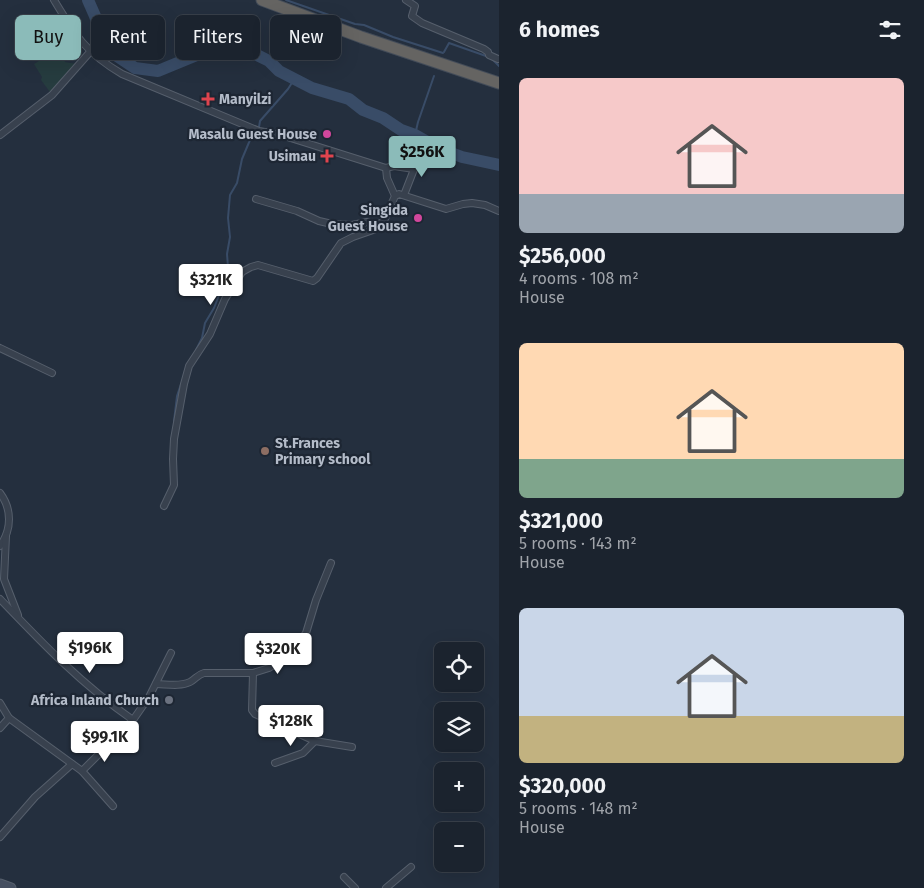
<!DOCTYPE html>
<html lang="en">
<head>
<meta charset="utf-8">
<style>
	body { margin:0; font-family:"Fira Sans",sans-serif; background:#282f3a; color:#f1f3f6; height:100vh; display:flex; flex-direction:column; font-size:19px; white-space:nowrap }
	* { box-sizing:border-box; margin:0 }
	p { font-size:16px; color:#a0a4aa }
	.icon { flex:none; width:28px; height:28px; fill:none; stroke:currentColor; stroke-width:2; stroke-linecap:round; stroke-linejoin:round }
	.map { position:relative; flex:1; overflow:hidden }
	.panel { display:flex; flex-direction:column; background:#1b232e; width:425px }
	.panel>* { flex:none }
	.banner { position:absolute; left:15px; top:15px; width:409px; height:45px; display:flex; gap:10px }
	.buttons { position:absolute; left:434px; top:642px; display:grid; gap:10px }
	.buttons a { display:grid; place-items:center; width:50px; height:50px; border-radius:8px; background:#1b232e; box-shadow:0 5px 20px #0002,0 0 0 1px #39404a; font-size:25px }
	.price { position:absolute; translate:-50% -42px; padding:0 11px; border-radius:5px; background:#fff; color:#222; font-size:16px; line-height:32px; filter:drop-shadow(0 1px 2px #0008) }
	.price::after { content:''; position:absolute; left:50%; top:30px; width:15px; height:11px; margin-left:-8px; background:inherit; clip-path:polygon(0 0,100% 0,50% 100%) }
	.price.selected { background:#8bbbb9; color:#111 }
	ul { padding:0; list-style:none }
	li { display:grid; align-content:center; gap:10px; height:265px; padding:0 20px }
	li span { display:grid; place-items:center; height:155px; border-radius:8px; color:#555 }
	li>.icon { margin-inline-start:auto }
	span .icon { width:90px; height:90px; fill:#fffc; stroke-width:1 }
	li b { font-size:21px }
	h2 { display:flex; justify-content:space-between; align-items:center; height:60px; padding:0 20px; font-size:21px }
	.pill { padding:0 18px; border-radius:8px; background:#1b232e; box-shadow:0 5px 20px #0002,0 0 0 1px #39404a; font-size:18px; line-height:45px }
	.pill.selected { background:#8bbbb9; color:#111 }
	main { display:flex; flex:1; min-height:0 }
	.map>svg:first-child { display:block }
</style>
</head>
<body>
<main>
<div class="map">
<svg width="499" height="888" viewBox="0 0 499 888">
	<rect width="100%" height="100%" fill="#242f3e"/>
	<polygon fill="#263c3f" points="61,52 65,62 76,64 50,92 41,80 42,77 34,64 47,56 50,61"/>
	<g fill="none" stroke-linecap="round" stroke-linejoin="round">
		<g stroke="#394c67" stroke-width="2">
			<polyline points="286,0 355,24 364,25 393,37 443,53"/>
			<polyline points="444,52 449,43 486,56"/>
			<polyline points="492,59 499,66"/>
			<polyline points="259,127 260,121 288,89 295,78"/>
			<polyline points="415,135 418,122 434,76"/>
			<polyline points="196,350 202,338 205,323 214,308 224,282 228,267 227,254 230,237 228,218 230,195 237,183 242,159 250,140 255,134"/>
			<polyline points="174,421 177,396 181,384"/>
		</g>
		<polyline stroke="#394c67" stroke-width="12" points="88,0 95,16 103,40 111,52 135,68 158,71 209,50 232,48 247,50 269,61 279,71 312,88 349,99 363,110 383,118 401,130 415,135 438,148 462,157 499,165"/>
		<defs>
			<g id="minor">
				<path d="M54 0C75 35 86 53 122 74L259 131 281 135 386 168 387 178 395 196"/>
				<polyline points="406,0 415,6 412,16 422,23 484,49 488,52 489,55 498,59"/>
				<polyline points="0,135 52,95 90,52"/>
				<polyline points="386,168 394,166 414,169"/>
				<polyline points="404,195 420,154"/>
				<polyline points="256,199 297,211 319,221 332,224 352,225 367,222 377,225 384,221 395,196 399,194 446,209 463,204 472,203 485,205 499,211"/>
				<polyline points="0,348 52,373"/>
				<path d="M0 493C12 509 12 529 0 546"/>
				<polyline points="164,506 174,485 173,459 174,439 184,384 189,366 210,334 225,299 242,272 251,267 258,265 313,281 317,278 341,243 353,237 376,229 377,225"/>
				<polyline points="6,536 4,579 18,615"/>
				<path d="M0 599C42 643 82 685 133 720L149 697 171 653"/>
				<polyline points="253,673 252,710 255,714 315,741 352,747"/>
				<path d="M156 684C166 684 180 687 190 682 196 679 197 675 204 673H253L269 668 281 660 299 643 306 633 316 600 331 563"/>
				<polyline points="0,703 9,718 82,771"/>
				<polyline points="0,728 9,718"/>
				<polyline points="275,763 303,753 315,741"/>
				<polyline points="113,806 82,771 133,720"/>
				<polyline points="0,837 35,797 72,764"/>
				<polyline points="344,877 355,888"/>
				<polyline points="386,888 411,867"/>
			</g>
			<polyline id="secondary" points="0,884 11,888"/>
			<polyline id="trunk" points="262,0 361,37 499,83"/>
		</defs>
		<use href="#minor" stroke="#565f6c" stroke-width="8"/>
		<use href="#secondary" stroke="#565f6c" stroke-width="11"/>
		<use href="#trunk" stroke="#434c59" stroke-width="13"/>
		<use href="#minor" stroke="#38414e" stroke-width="6"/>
		<use href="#secondary" stroke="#465061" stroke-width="9"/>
		<use href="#trunk" stroke="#656462" stroke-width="11"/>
	</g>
	<g fill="#e0444e" stroke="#1d2633" stroke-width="2">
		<path d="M205.5 91.5h5v5h5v5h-5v5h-5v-5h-5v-5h5z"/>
		<path d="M324.5 148.5h5v5h5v5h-5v5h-5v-5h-5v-5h5z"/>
	</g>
	<g fill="#d1479c" stroke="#1d2633" stroke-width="2">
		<circle cx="327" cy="134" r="5"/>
		<circle cx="418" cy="218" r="5"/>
	</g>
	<circle fill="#8d6e63" stroke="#1d2633" stroke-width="2" cx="265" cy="451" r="5"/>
	<circle fill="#6b7280" stroke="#1d2633" stroke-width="2" cx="169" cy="700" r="5"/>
	<g text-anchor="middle" stroke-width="4.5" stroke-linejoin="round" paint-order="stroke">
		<g font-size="14" font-weight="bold" fill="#b4bcc9" stroke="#1d2633" text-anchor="end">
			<text x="219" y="104" text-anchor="start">Manyilzi</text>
			<text x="317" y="139">Masalu Guest House</text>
			<text x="316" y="161">Usimau</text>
			<text x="408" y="215">Singida<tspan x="408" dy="16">Guest House</tspan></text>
			<text x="275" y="448" text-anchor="start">St.Frances<tspan x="275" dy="16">Primary school</tspan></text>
			<text x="159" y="705">Africa Inland Church</text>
		</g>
	</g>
</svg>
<div class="buttons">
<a><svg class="icon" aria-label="locate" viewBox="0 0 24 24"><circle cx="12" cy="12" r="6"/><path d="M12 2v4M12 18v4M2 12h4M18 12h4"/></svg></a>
<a><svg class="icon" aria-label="layers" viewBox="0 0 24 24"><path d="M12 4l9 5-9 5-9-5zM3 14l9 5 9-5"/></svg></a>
<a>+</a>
<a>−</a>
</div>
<b class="price selected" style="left:422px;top:178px">$256K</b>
<b class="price" style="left:211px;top:306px">$321K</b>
<b class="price" style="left:90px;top:674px">$196K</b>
<b class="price" style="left:278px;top:675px">$320K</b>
<b class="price" style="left:291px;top:747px">$128K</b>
<b class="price" style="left:105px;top:763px">$99.1K</b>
<div class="banner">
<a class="pill selected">Buy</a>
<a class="pill">Rent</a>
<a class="pill">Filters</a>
<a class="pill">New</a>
</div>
</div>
<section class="panel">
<h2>6 homes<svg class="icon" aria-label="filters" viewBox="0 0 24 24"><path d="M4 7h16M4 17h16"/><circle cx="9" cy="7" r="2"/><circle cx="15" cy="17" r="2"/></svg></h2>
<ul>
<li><span style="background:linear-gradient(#f6c9c9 75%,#9aa5b1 0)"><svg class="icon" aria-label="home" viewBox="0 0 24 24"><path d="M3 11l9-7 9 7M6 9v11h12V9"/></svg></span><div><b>$256,000</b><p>4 rooms · 108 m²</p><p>House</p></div></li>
<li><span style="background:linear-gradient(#ffd9b3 75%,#7fa58c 0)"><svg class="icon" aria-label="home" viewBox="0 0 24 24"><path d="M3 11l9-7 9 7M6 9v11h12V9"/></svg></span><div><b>$321,000</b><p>5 rooms · 143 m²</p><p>House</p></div></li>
<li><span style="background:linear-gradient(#c9d6e8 70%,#c2b280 0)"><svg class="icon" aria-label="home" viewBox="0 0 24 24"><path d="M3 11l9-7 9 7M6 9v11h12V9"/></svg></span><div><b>$320,000</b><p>5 rooms · 148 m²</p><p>House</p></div></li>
</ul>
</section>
</main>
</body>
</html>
